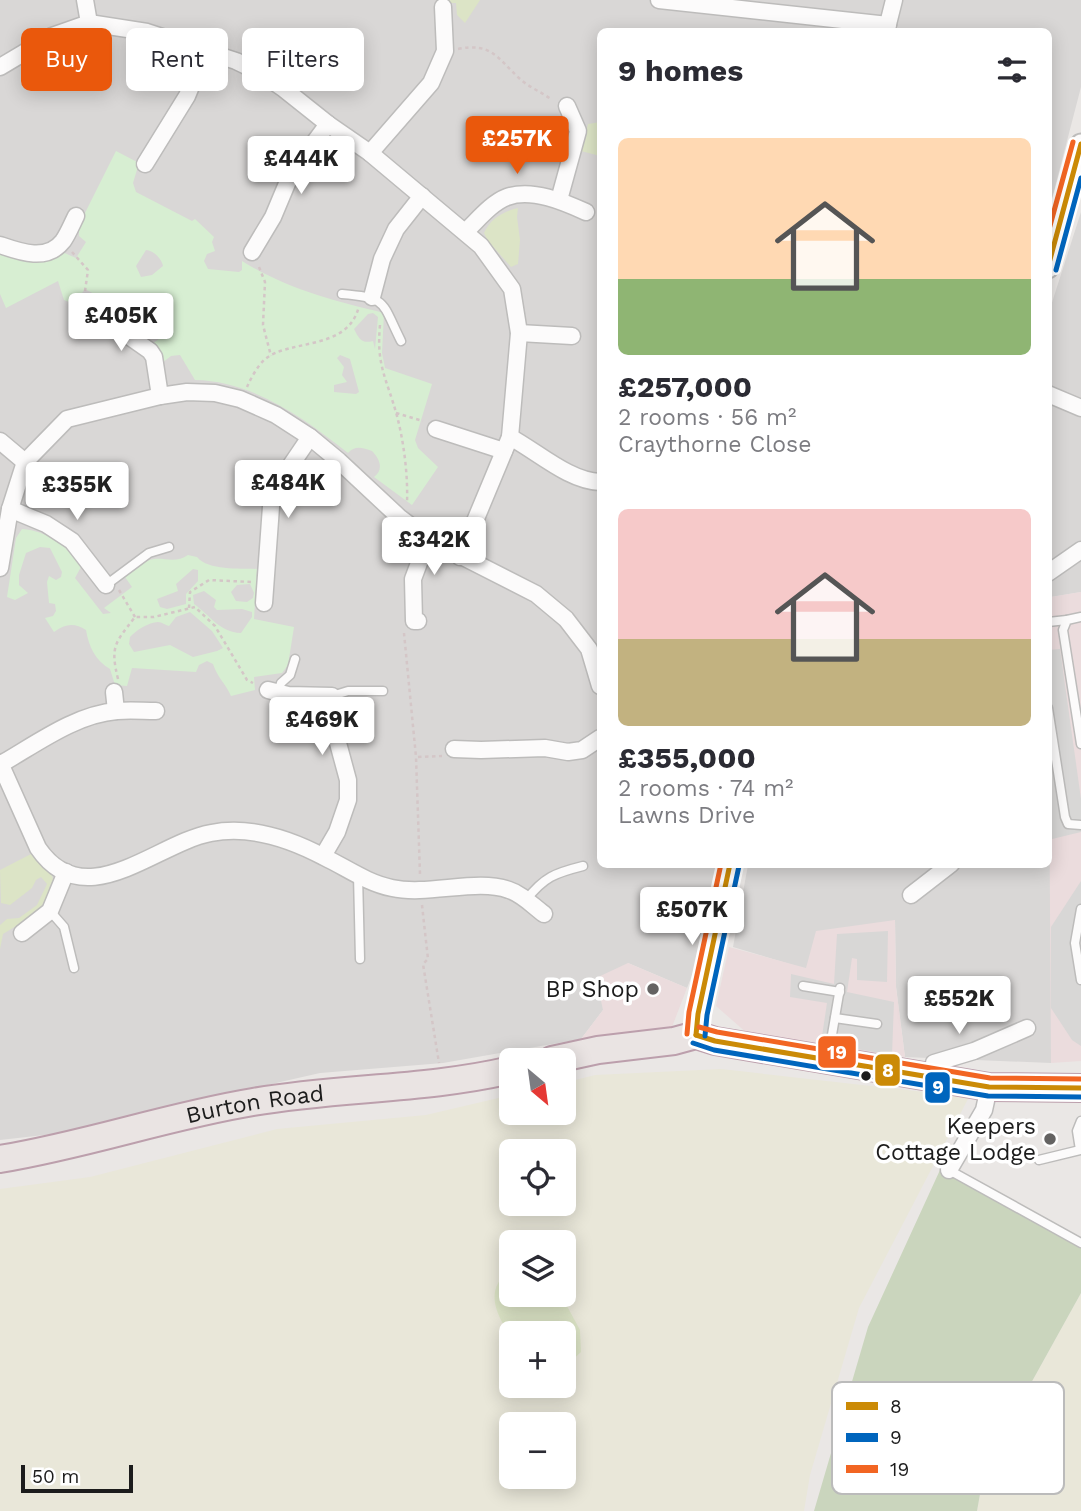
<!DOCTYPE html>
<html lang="en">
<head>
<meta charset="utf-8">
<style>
	body { margin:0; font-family:"Work Sans",sans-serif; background:#f2f2f3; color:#2b2b33; height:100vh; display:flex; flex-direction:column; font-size:26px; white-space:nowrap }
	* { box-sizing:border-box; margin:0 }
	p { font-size:23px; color:#7c7c81 }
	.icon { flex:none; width:38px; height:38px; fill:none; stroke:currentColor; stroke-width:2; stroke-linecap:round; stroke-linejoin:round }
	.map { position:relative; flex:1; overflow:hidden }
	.panel { position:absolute; left:597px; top:28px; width:455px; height:840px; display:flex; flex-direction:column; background:#fff; border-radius:10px; box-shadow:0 4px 18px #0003 }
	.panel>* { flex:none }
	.top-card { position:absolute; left:21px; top:28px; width:471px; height:63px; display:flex; gap:14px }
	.needle { width:46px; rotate:151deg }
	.controls { position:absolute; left:499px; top:1048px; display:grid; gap:14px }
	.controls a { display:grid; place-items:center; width:77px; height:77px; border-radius:10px; background:#fff; box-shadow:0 4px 18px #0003; font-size:35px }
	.scale { position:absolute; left:21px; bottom:18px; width:112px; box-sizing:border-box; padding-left:7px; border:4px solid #1c1c1c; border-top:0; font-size:19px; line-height:24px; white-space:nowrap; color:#1c1c1c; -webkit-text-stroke:5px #fff; paint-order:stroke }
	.price { position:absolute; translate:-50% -60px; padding:0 16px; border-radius:7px; background:#fff; color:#222; font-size:23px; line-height:46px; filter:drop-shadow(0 2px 4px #0008) }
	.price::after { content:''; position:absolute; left:50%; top:42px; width:21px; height:16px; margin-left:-10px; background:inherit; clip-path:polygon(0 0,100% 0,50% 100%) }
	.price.active { background:#ea580c; color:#fff }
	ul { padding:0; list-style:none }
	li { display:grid; align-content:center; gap:14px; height:371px; padding:0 21px }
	li span { display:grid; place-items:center; height:217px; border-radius:10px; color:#555 }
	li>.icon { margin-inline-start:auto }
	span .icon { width:126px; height:126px; fill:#fffc; stroke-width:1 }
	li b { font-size:30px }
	h2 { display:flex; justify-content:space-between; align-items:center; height:84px; padding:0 21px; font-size:30px }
	.pill { padding:0 24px; border-radius:10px; background:#fff; box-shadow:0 4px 18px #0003; font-size:24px; line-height:63px }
	.pill.active { background:#ea580c; color:#fff }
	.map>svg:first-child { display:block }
</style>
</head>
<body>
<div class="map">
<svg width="1081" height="1511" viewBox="0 0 1081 1511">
	<rect width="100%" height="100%" fill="#eae7e5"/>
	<g fill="#d9d7d6">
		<polygon points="0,0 1081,0 1081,87 1048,214 1048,32 600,32 600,864 718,865 714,895 698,960 687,988 628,963 603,1010 581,1039 443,1063 320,1073 53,1134 0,1140"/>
		<polygon points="1081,212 1081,592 1051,597 1048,600 1048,315"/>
		<polygon points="1048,849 1051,865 1051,1063 905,1057 896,987 895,920 806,969 733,947 748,865 1048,864"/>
	</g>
	<g fill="#ebdcdd">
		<polygon points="1081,592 1081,1061 1051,1063 1048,600 1051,597"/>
		<polygon points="895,920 896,987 905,1057 748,1034 716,1006 729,947 806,968 816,931"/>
		<polygon points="628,963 687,988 672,1027 581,1039 603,1010 596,978"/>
	</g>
	<g fill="#d8d7d6">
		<polygon points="1060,649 1081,799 1081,832 1048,840 1048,650"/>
		<polygon points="1081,881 1081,1046 1072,1040 1051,1008 1051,927"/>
		<polygon points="888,931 887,982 857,980 857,959 852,958 847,992 894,1002 892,1055 821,1043 827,1003 790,997 791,974 834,984 837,934"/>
	</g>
	<g fill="#e9e7d9" fill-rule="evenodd">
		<path d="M721 1069 969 1097 859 1308 810 1475 804 1511H0V1189L90 1177 277 1129 426 1115 511 1095V1113H564V1083L595 1075ZM511 1152H564V1204H511ZM511 1242H564V1295H511ZM511 1334H564V1386H511ZM511 1424H564V1477H511Z"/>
		<polygon points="1081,1293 1081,1511 977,1511 985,1466"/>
	</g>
	<g fill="#dce4c6">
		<polygon points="441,0 480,0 465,23 457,15 456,3 441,3"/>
		<polygon points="600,122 600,156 581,151 588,124"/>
		<path d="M518 208 517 217 520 240 518 264 511 267 488 241 484 233C490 219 504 211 518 208Z"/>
		<polygon points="31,854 52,875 53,880 49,888 51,892 36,914 3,934 0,949 0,925 7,919 19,918 37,905 47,884 41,877 36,880 32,888 10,905 1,903 0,870"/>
		<path d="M511 1269V1295H561L580 1330 581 1352 568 1364 564 1365V1334H511V1337C496 1314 483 1290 511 1269Z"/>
	</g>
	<polygon fill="#cad5bd" points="940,1170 1081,1248 1081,1293 985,1466 977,1511 814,1511 868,1327"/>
	<g fill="#d7eed2" fill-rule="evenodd">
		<path d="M116 151 139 163 133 183 136 192 192 221 195 219 214 237 212 242 215 251 207 254 204 261 208 269 239 272 242 270V261C287 289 334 301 384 313L382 353 385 368 432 384 415 440 418 448 438 467 412 505 374 477C384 470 380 459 372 451 363 448 355 445 348 453 304 418 253 381 195 380L180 355 171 356 162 363 152 344 159 339 155 326 130 308 121 313V323L104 310 103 299 85 289 74 304 64 300 58 281 6 308 0 294V251C27 264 32 259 60 251L76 258 86 242 79 236V225ZM146 250C153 250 162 259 163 266L152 275 141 277 136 266ZM373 313 378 317 375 349 373 341C362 344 359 339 354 329L368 314ZM340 355 350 359 359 392 356 394 334 392V385L347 382 342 375 344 367 337 358Z"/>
		<path d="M22 529C48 531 66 546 82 565L75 578 103 614 111 613 104 608 132 587 125 577C133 570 144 560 154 559 166 558 177 563 188 555L197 557C209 571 240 568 257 569L254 619 294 627 288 665 282 673 254 677 255 690 231 696C226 684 217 677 213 664L207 661 199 665 196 672 132 668 127 686 115 685 110 669C95 660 89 647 86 630 74 622 65 624 54 632L45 618 53 616 56 611 55 604 49 603 47 582 49 576 56 580 61 577 62 572 50 548 40 547 26 553 19 575V585L28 593 15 600 7 597 16 538ZM193 569 198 570V581L186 594V604L167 609 160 607 157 599 178 591 176 584ZM250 584 254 593 253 598 247 602 236 601 231 592 237 585ZM204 591 216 600 214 607 217 610 242 609 252 612V617L241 633C219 632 211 616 194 604L193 595ZM190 612 212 631 223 648 217 651 193 657 170 645 134 652 129 644 130 637C135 631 149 622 158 622 162 622 165 625 169 626L176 617Z"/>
	</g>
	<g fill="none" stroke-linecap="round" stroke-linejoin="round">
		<defs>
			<g id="service">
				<path d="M342 294C388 298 381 301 401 341"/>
				<polyline points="106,585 149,553 169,547"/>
				<polyline points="1081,617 1067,620 1063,630 1081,744"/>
				<polyline points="1048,622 1067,620"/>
				<polyline points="278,693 281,683 290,675 295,659"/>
				<polyline points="332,696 348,691 383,691"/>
				<polyline points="1048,708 1065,817 1068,824 1081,825"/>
				<polyline points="358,875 360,959"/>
				<path d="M526 900C544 877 555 873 583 866"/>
				<polyline points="1081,909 1075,943 1081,980"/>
				<polyline points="50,911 64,927 74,968"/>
				<polyline points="803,986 840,992"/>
				<polyline points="835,1018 877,1024"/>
				<polyline points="828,1058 840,988"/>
				<polyline points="1039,1160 1080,1150 1077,1131 1081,1121"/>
				<polyline points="949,1170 1081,1243"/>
			</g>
			<g id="minor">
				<polyline points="85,0 89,23"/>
				<polyline points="659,0 888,25"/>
				<polyline points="886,32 894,0"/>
				<polyline points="0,67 52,36 89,23 147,32 236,61 261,73 284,89 328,124 370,153 481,246 512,289 519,333 510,437 460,557"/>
				<polyline points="370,153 431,83 445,51 443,7"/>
				<polyline points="145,164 187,96 206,50"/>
				<polyline points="559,200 578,131 567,106"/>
				<path d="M465 232C477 221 491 203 507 197 532 188 564 202 586 212"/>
				<path d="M0 245C20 252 47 262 63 241 68 234 72 224 76 216"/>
				<polyline points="252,252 273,217 291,174 328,124"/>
				<polyline points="372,297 382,259 396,229 422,196"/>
				<polyline points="87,307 150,351 154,357 160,396"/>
				<polyline points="519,333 572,336"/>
				<polyline points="1048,394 1081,408"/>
				<polyline points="436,429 504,451"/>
				<path d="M510 437C538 452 569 481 600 482"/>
				<polyline points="0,441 25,462"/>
				<polyline points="10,509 46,524 72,541 106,585"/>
				<polyline points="0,568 10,509 25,462 67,419 160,396 187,392 215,393 240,399 276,415 310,437 339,461 399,517 428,539 536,594 566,619 589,649 600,686"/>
				<polyline points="1048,573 1081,550"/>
				<polyline points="264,603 272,493 310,437"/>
				<polyline points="418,621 414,621 413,579 428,539"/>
				<polyline points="268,690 288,695 332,696 338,743 348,780 348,800 337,832 323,856"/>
				<polyline points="114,692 116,711"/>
				<polyline points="454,749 481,750 545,748 568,752 582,750 600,738"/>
				<path d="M0 763 38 848C85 917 156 843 211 833 251 825 290 839 324 857 347 868 367 883 392 888 429 896 477 878 509 890 522 894 533 906 544 914"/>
				<path d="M1 764C36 744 76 714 117 711 130 710 143 711 156 711"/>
				<polyline points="911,895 951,864"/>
				<polyline points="22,933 50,911 66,872"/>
				<polyline points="932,1078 934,1063 974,1051 1027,1028"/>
				<polyline points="949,1170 984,1110 989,1087"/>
			</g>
			<g id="tertiary">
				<polyline points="1048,268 1081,144"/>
				<polyline points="696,1035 698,1014 730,864"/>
			</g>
			<g id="trunk">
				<polyline points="552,1060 598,1050 674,1041 696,1035 715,1041 989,1087 1081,1088"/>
				<path id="s1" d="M0 1159C86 1145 168 1116 253 1102 339 1087 426 1090 511 1070"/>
			</g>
		</defs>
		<use href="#service" stroke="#bdbcbb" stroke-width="11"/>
		<use href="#minor" stroke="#bdbcbb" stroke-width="19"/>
		<use href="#tertiary" stroke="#bdbcbb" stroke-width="23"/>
		<use href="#trunk" stroke="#bc9fac" stroke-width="30"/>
		<g stroke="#d4c6c7" stroke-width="2.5" stroke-dasharray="3.5 3.5" stroke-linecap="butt">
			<path d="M458 49C492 42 498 59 519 78 528 87 542 92 552 100"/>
			<polyline points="72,252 88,270 85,291"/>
			<polyline points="259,267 265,282 263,325 271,356"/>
			<path d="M380 325C376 366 387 379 397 416 404 443 408 475 407 503"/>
			<path d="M247 387C251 378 257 367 264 360 289 338 348 352 359 306"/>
			<polyline points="396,413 423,421"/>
			<polyline points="119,590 135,617"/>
			<polyline points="189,608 190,592 209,580 252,582"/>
			<polyline points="404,633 416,757 420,874"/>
			<path d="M118 679C110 646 115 643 135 617H154L195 607 215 626 247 680 253 683"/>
			<polyline points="418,757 442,756"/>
			<polyline points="422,905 428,959 423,964 439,1063"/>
		</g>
		<use href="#service" stroke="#fcfbfb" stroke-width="8"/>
		<use href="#minor" stroke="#fcfbfb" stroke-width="16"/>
		<use href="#tertiary" stroke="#fcfbfb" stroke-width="19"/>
		<use href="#trunk" stroke="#eae4e3" stroke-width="26"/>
		<defs>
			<g id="bus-1">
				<polyline points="1048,267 1081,144"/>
				<polyline points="696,1035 715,1041 989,1087 1081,1088"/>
				<polyline points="696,1035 698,1014 730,864"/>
			</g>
			<g id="bus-2">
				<polyline points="1056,270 1081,178"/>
				<polyline points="705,1036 707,1015 739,866"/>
				<polyline points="693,1043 714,1050 988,1096 1081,1097"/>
			</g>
			<g id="bus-3">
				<polyline points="1048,233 1073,142"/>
				<polyline points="699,1027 717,1032 990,1078 1081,1079"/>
				<polyline points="687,1034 689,1012 721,864"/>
			</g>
		</defs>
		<use href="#bus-1" stroke="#fff" stroke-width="10"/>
		<use href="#bus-2" stroke="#fff" stroke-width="10"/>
		<use href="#bus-3" stroke="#fff" stroke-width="10"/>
		<use href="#bus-1" stroke="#cb8a06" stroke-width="5"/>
		<use href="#bus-2" stroke="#0065bd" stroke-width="5"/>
		<use href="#bus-3" stroke="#f26522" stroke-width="5"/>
	</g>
	<g fill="#646362" stroke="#fff" stroke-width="2.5">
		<circle cx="653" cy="989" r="7"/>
		<circle cx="1050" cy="1139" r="7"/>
	</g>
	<circle fill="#1c1c1c" stroke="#fff" stroke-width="2.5" cx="866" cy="1076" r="6"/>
	<g text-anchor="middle" stroke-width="7" stroke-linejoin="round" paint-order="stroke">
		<g font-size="23" fill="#1c1c1c" stroke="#fff" text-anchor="end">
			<text x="639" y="997">BP Shop</text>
			<text x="1036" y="1134">Keepers<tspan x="1036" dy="26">Cottage Lodge</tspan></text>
		</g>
		<g font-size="23" fill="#1c1c1c" stroke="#fff">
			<text dy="8" stroke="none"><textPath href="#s1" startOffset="261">Burton Road</textPath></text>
		</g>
	</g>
	<rect x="832" y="1382" width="232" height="112" rx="10" fill="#fff" stroke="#bbb" stroke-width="2"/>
	<rect x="846" y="1402" width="32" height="8" fill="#cb8a06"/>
	<rect x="846" y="1433" width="32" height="9" fill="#0065bd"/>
	<rect x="846" y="1465" width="32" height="8" fill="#f26522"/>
	<g font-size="19" fill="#1c1c1c">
		<text x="890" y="1413">8</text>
		<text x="890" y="1444">9</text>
		<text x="890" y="1476">19</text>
	</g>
	<g stroke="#fff" stroke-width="2.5">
		<rect x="817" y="1035" width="40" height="34" rx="7" fill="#f26522"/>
		<rect x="874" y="1053" width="27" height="34" rx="7" fill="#cb8a06"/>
		<rect x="924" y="1071" width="27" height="33" rx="7" fill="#0065bd"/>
	</g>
	<g font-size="19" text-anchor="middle" font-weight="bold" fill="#fff">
		<text x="837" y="1059">19</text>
		<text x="888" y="1077">8</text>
		<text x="938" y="1094">9</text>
	</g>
</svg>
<div class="controls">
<a><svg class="needle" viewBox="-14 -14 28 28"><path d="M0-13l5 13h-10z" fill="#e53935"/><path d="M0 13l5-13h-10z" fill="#7c7c81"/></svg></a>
<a><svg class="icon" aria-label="locate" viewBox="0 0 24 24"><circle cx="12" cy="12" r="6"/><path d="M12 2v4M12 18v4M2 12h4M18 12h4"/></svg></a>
<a><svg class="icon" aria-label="layers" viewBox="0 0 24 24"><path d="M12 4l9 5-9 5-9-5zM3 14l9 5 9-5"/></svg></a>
<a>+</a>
<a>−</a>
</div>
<div class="scale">50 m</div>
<b class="price active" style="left:517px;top:176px">£257K</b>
<b class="price" style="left:301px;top:196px">£444K</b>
<b class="price" style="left:121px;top:353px">£405K</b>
<b class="price" style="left:288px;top:520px">£484K</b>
<b class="price" style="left:77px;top:522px">£355K</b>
<b class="price" style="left:434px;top:577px">£342K</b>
<b class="price" style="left:322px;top:757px">£469K</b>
<b class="price" style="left:692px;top:947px">£507K</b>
<b class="price" style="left:959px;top:1036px">£552K</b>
<div class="top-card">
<a class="pill active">Buy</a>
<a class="pill">Rent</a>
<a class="pill">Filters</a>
</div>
<section class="panel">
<h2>9 homes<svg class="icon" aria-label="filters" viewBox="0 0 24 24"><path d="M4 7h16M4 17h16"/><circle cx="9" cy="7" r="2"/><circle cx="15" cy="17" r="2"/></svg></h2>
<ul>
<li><span style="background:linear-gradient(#ffd9b3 65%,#8fb573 0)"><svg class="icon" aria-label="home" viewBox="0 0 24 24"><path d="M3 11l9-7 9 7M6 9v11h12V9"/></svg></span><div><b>£257,000</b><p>2 rooms · 56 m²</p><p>Craythorne Close</p></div></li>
<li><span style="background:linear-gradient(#f6c9c9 60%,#c2b280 0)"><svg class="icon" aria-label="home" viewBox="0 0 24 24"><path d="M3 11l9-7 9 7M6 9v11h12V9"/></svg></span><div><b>£355,000</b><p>2 rooms · 74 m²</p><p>Lawns Drive</p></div></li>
</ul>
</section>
</div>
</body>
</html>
